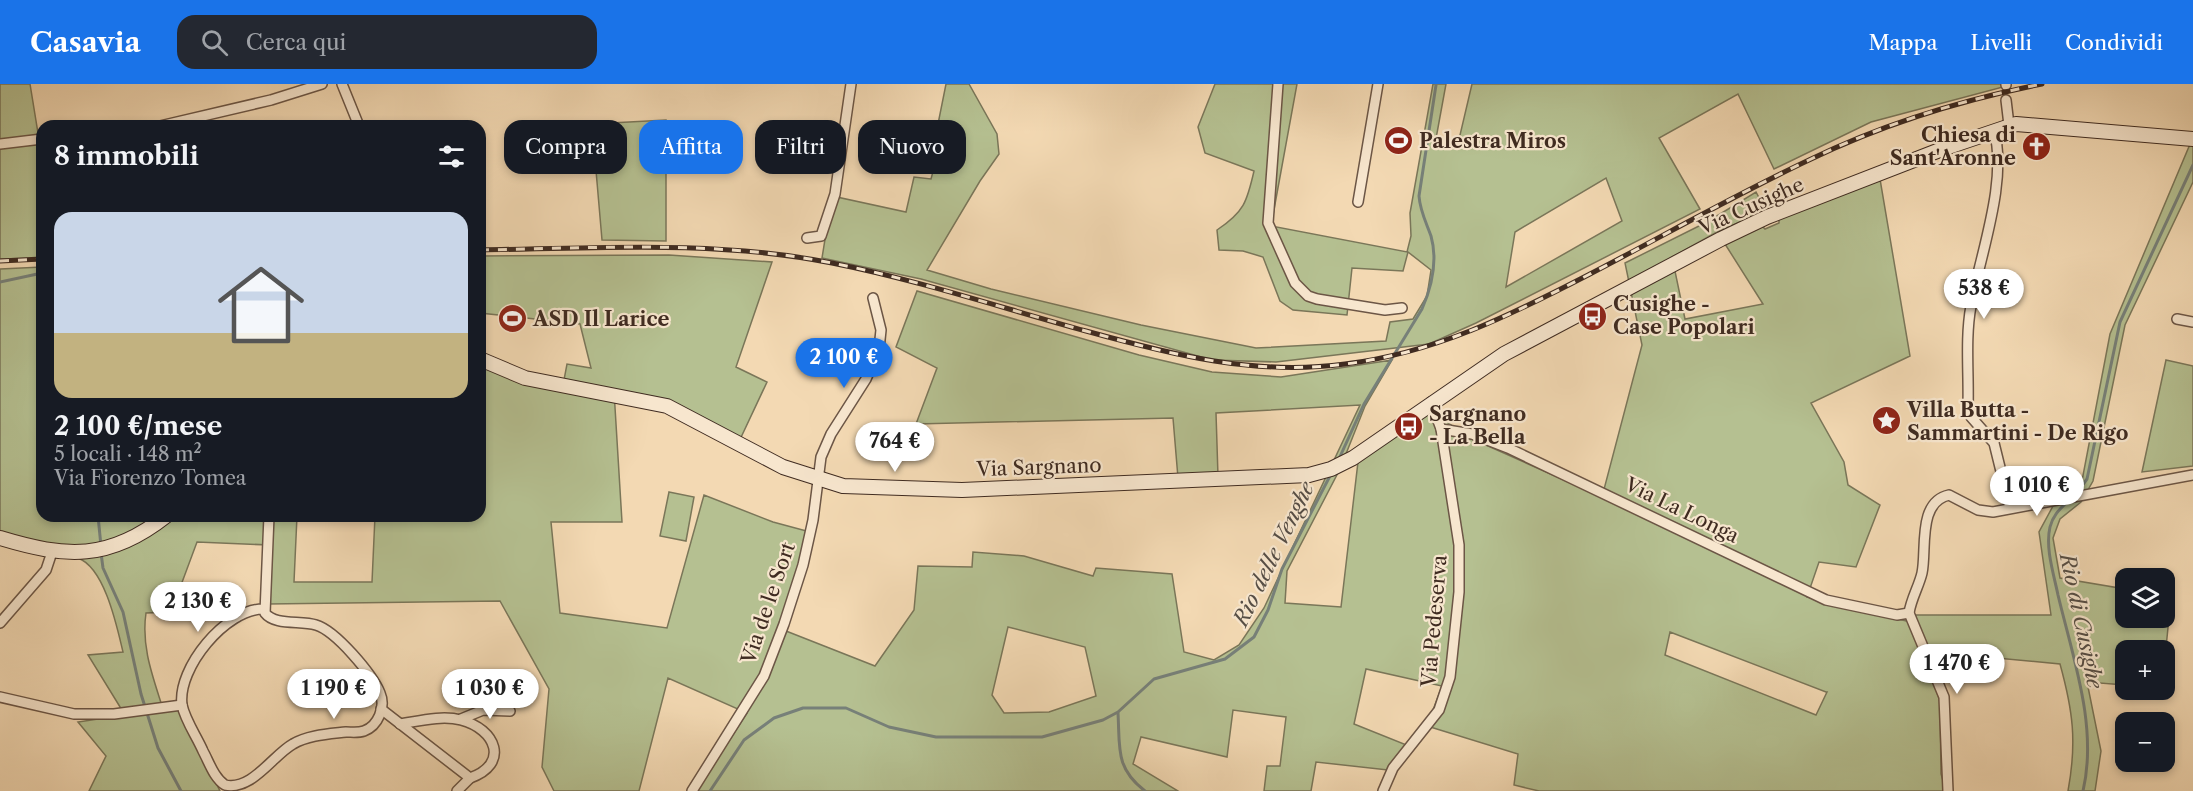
<!DOCTYPE html>
<html lang="it">
<head>
<meta charset="utf-8">
<style>
	body { margin:0; font-family:"Libre Caslon Text",serif; background:#242831; color:#f1f3f6; height:100vh; display:flex; flex-direction:column; font-size:22px; white-space:nowrap }
	* { box-sizing:border-box; margin:0 }
	p { font-size:20px; color:#9ea1a6 }
	.icon { flex:none; width:33px; height:33px; fill:none; stroke:currentColor; stroke-width:2; stroke-linecap:round; stroke-linejoin:round }
	.map { position:relative; flex:1; overflow:hidden }
	.panel { position:absolute; left:36px; top:36px; width:450px; height:402px; display:flex; flex-direction:column; background:#171b24; border-radius:18px; box-shadow:0 3px 9px #0003 }
	.panel>* { flex:none }
	.banner { position:absolute; left:504px; top:36px; width:570px; height:54px; display:flex; gap:12px }
	.tools { position:absolute; left:2115px; top:484px; display:grid; gap:12px }
	.tools a { display:grid; place-items:center; width:60px; height:60px; border-radius:12px; background:#171b24; box-shadow:0 3px 9px #0003; font-size:30px }
	.price { position:absolute; translate:-50% -51px; padding:0 14px; border-radius:21px; background:#fff; color:#222; font-size:20px; line-height:39px; filter:drop-shadow(0 2px 3px #0008) }
	.price::after { content:''; position:absolute; left:50%; top:36px; width:18px; height:14px; margin-left:-9px; background:inherit; clip-path:polygon(0 0,100% 0,50% 100%) }
	.price.current { background:#1a73e8; color:#fff }
	ul { padding:0; list-style:none }
	li { display:grid; align-content:center; gap:12px; height:318px; padding:0 18px }
	li+li { border-top:2px solid #363941 }
	li span { display:grid; place-items:center; height:186px; border-radius:18px; color:#555 }
	li>.icon { margin-inline-start:auto }
	span .icon { width:108px; height:108px; fill:#fffc; stroke-width:1 }
	li b { font-size:26px }
	h2 { display:flex; justify-content:space-between; align-items:center; height:72px; padding:0 18px; font-size:26px }
	.chip { padding:0 21px; border-radius:18px; background:#171b24; box-shadow:0 3px 9px #0003; font-size:21px; line-height:54px }
	.chip.current { background:#1a73e8; color:#fff }
	header { display:flex; align-items:center; gap:36px; box-sizing:border-box; height:84px; padding:0 30px; background:#1a73e8; color:#fff }
	header strong { font-size:28px }
	nav { display:flex; gap:33px; margin-inline-start:auto; font-size:21px }
	.search { width:420px; height:54px; background:#242831; display:flex; align-items:center; gap:15px; box-sizing:border-box; padding:0 21px; border-radius:18px; color:#9ea1a6; font-size:22px }
	.map>svg:first-child { display:block }
</style>
</head>
<body>
<header>
<strong>Casavia</strong>
<div class="search"><svg class="icon" aria-label="search" viewBox="0 0 24 24"><circle cx="10" cy="10" r="6"/><path d="M15 15l6 6"/></svg>Cerca qui</div>
<nav><a>Mappa</a><a>Livelli</a><a>Condividi</a></nav>
</header>
<div class="map">
<svg width="2193" height="707" viewBox="0 0 2193 707">
	<rect width="100%" height="100%" fill="#f3d9b3"/>
	<filter id="stains"><feTurbulence type="fractalNoise" baseFrequency=".00333" numOctaves="4"/><feColorMatrix values="0 0 0 0 .2 0 0 0 0 .09 0 0 0 0 .02 0 0 0 .5 -.17"/></filter>
	<radialGradient id="worn" r=".72"><stop offset=".6" stop-color="#630" stop-opacity="0"/><stop offset="1" stop-color="#630" stop-opacity=".3"/></radialGradient>
	<g fill="#b5c091" stroke="#7a7659" stroke-width="1.5" fill-rule="evenodd">
		<polygon points="0,0 30,0 38,49 42,49 42,174 0,175"/>
		<path d="M946 0H969L997 50 999 70 980 97 927 186 991 205 1141 241 1256 264 1386 257 1390 238 1413 235 1427 212 1431 186 1408 168 1403 187 1352 184 1347 231 1293 226 1280 217 1263 173 1243 167 1219 166 1217 146C1244 128 1247 118 1254 87L1205 69 1198 43 1215 0H1297L1271 142 1407 168 1411 152 1410 129 1433 0H1446L1435 60 1457 64 1472 0H2003V3L1871 38 1774 85 1738 10 1659 54 1700 125 1476 239 1429 260 1276 278 1212 276 921 195 822 174 832 112 906 128 914 93 931 95 944 47 937 45ZM1606 94 1622 137 1506 203 1515 148Z"/>
		<polygon points="666,36 666,157 602,156 592,40"/>
		<path d="M2193 53V98L2125 241 2093 397 2081 418 2060 435 2053 454 2060 494 2125 505 2126 534H2164L2165 512 2171 513 2165 574 2164 567H2126L2125 601 2087 598 2101 667 2095 707H2068C2077 658 2073 627 2060 580L1922 567 1940 617 1941 690 1946 707H1539L1514 701 1518 670 1427 642 1442 602 1366 585 1354 640 1409 662 1388 686 1316 678 1311 707H1264L1267 682H1280L1286 633 1233 626 1227 673 1141 653 1133 680 1178 707H696L747 629 668 594 639 707H554L542 683 549 605 500 517 268 520 269 461 197 458 171 528 146 529C141 563 153 593 163 625L179 624 220 707H89L106 672 78 638 125 631 88 571 123 568C117 543 105 484 78 474 54 465 25 462 0 456V185L42 183V432H297L294 498H372L375 432H480V274L515 289 564 296 567 280 591 284 580 240 480 229V172L669 171 772 178 736 283 767 298 736 364 687 337 614 307 622 438H551L560 529 667 544 704 411 773 438 814 449 786 547 875 582 914 526 918 482 972 483 973 468 1024 472 1093 492 1096 484 1172 490 1184 568 1214 576 1239 561 1264 524 1360 321 1216 329 1218 392 1178 394 1173 334 916 340 937 284 896 263 917 207 1139 271 1212 288 1281 293 1392 276 1365 322 1340 385 1287 487 1285 519 1341 523 1358 378 1430 326 1468 353 1602 413 1642 261 1625 179 1707 138 1756 108 1766 127 1719 147 1672 173 1685 235 1763 220 1725 160 1762 142 1765 145 1779 139V135L1880 95 1910 272 1811 319 1844 378 1848 401 1880 421 1856 483 1819 478 1807 513 1906 537 1915 531H2051L2039 448 2053 422 2081 402 2110 250ZM1008 543 1085 563 1096 612 1049 628 1004 629 992 611ZM1670 548 1826 608H1827L1816 631 1665 571Z"/>
		<polygon points="2166,276 2193,282 2193,382 2142,388"/>
		<polygon points="669,408 694,413 686,457 660,452"/>
	</g>
	<g fill="none" stroke-linecap="round" stroke-linejoin="round">
		<g stroke="#778079" stroke-width="3">
			<polyline points="0,198 42,189"/>
			<path d="M1338 377 1364 320 1422 225C1432 202 1438 177 1431 152 1426 138 1420 127 1419 112L1436 1"/>
			<polyline points="2075,411 2087,395 2120,238 2193,81"/>
			<path d="M2068 417C2060 425 2053 431 2050 443 2045 464 2054 491 2058 511 2073 574 2098 643 2083 707"/>
			<polyline points="98,432 101,462"/>
			<polyline points="101,469 103,484 123,528 141,610 158,664 181,707"/>
			<path d="M1118 629C1120 664 1115 684 1145 707"/>
			<polyline points="710,707 744,656 774,634 803,624 846,624 889,643 936,653 1042,653 1103,636 1118,628 1154,595 1225,575 1254,553 1268,526 1282,485 1332,388"/>
		</g>
		<defs>
			<g id="street">
				<polyline points="342,0 359,42"/>
				<polyline points="1278,0 1268,139 1295,199 1308,212 1317,215 1385,226 1402,224"/>
				<polyline points="2006,1 2006,0"/>
				<polyline points="2006,16 2009,41"/>
				<polyline points="160,42 271,16 322,0"/>
				<path d="M1994 46C2008 98 1980 170 1971 222 1965 254 1969 290 1968 322L1971 333 1994 359 2010 424"/>
				<polyline points="0,60 42,55"/>
				<polyline points="1358,118 1378,0"/>
				<polyline points="807,154 821,152 835,110 851,0"/>
				<polyline points="2177,235 2193,238"/>
				<polyline points="1441,345 1472,350 1508,364 1826,516 1897,531 1909,529"/>
				<path d="M263 525C226 525 177 584 182 621 185 636 197 653 203 667 209 678 214 694 225 701 252 707 273 671 293 660 308 651 329 650 346 648 352 648 358 649 364 647 378 642 386 623 380 609 372 590 336 547 316 541 301 536 275 542 265 529L269 432"/>
				<polyline points="0,539 46,486 52,468"/>
				<polyline points="0,613 74,630 114,630 182,621"/>
				<polyline points="381,625 470,694 457,707"/>
				<polyline points="461,635 483,626 510,627"/>
				<path d="M400 640C419 637 442 631 461 636 496 645 510 680 470 694"/>
				<polyline points="692,707 764,592 784,540 803,481 813,436 821,373 831,350 866,295 879,265 881,246 873,214"/>
				<polyline points="1383,707 1393,684 1439,626 1450,593 1459,508 1459,461 1441,345 1431,318"/>
				<path d="M1948 707 1944 613 1909 529C1911 515 1919 502 1922 489 1927 466 1917 418 1949 411L1978 426 1993 428 2193 391"/>
			</g>
			<g id="secondary">
				<polyline points="480,275 525,294 667,322 783,383 843,402 962,406 1309,391 1331,385 1353,374 1504,270 1721,155 1767,133 1945,64 2016,40 2193,55"/>
				<path d="M0 454C66 474 109 477 166 432"/>
			</g>
		</defs>
		<use href="#street" stroke="#6c5646" stroke-width="12"/>
		<use href="#secondary" stroke="#3f2b21" stroke-width="16"/>
		<use href="#street" stroke="#f7e6ce" stroke-width="9"/>
		<use href="#secondary" stroke="#f7e6ce" stroke-width="14"/>
		<defs>
			<g id="rail">
				<path d="M480 166C597 164 717 156 832 179 918 196 1002 224 1086 247 1173 271 1255 292 1345 280 1435 269 1511 231 1590 190 1663 152 1735 111 1809 76 1883 40 1961 16 2042 0"/>
				<polyline points="0,177 42,175"/>
			</g>
		</defs>
		<use href="#rail" stroke="#3f2b21" stroke-width="5"/>
		<use href="#rail" stroke="#f7e6ce" stroke-width="3" stroke-dasharray="9" stroke-linecap="butt"/>
	</g>
	<defs>
		<symbol id="stadium-disc" viewBox="-11 -11 22 22"><circle r="9.5" fill="#8f2418" stroke="#f7e6ce"/><path d="M0-5a6.5 5 0 1 0 0 10a6.5 5 0 1 0 0-10ZM-3.5-1.8h7v3.6h-7Z" fill="#fff"/></symbol>
		<symbol id="church-disc" viewBox="-11 -11 22 22"><circle r="9.5" fill="#8f2418" stroke="#f7e6ce"/><path d="M-1.2-6h2.4v3.5h3.3v2.4h-3.3V6h-2.4V-.1h-3.3v-2.4h3.3Z" fill="#fff"/></symbol>
		<symbol id="bus-disc" viewBox="-11 -11 22 22"><circle r="9.5" fill="#8f2418" stroke="#f7e6ce"/><path d="M-5-6H5V4H4V6H2V4H-2V6H-4V4H-5ZM-3.5-4V0h7V-4ZM-3.5 1.2v1.5H-2V1.2ZM2 1.2v1.5H3.5V1.2Z" fill="#fff"/></symbol>
		<symbol id="sight-disc" viewBox="-11 -11 22 22"><circle r="9.5" fill="#8f2418" stroke="#f7e6ce"/><path d="M0-6L1.8-2.2L6-1.7L2.9 1.2L3.7 5.4L0 3.3L-3.7 5.4L-2.9 1.2L-6-1.7L-1.8-2.2Z" fill="#fff"/></symbol>
	</defs>
	<g fill-rule="evenodd">
		<use href="#stadium-disc" x="1382" y="40" width="33" height="33"/>
		<use href="#church-disc" x="2020" y="46" width="33" height="33"/>
		<use href="#bus-disc" x="1576" y="216" width="33" height="33"/>
		<use href="#stadium-disc" x="496" y="218" width="33" height="33"/>
		<use href="#sight-disc" x="1870" y="320" width="33" height="33"/>
		<use href="#bus-disc" x="1392" y="326" width="33" height="33"/>
	</g>
	<g text-anchor="middle" stroke-width="4.5" stroke-linejoin="round" paint-order="stroke">
		<g font-size="20" font-weight="bold" fill="#3f2b21" stroke="#f7e6ce" text-anchor="start">
			<text x="2016" y="58" text-anchor="end">Chiesa di<tspan x="2016" dy="23">Sant'Aronne</tspan></text>
			<text x="1419" y="64">Palestra Miros</text>
			<text x="1613" y="227">Cusighe -<tspan x="1613" dy="23">Case Popolari</tspan></text>
			<text x="533" y="242">ASD Il Larice</text>
			<text x="1907" y="333">Villa Butta -<tspan x="1907" dy="23">Sammartini - De Rigo</tspan></text>
			<text x="1429" y="337">Sargnano<tspan x="1429" dy="23">- La Bella</tspan></text>
		</g>
		<g font-size="20" fill="#3f2b21" stroke="#f7e6ce">
			<text transform="translate(1751 122) rotate(-24)" y="7">Via Cusighe</text>
			<text transform="translate(1039 383) rotate(-2)" y="7">Via Sargnano</text>
			<text transform="translate(1682 426) rotate(26)" y="7">Via La Longa</text>
			<text transform="translate(768 519) rotate(-71)" y="7">Via de le Sort</text>
			<text transform="translate(1434 537) rotate(-85)" y="7">Via Pedeserva</text>
		</g>
		<g font-size="21" font-style="italic" fill="#564e46" stroke="#f7e6ce">
			<text transform="translate(1274 470) rotate(-64)" y="7">Rio delle Venghe</text>
			<text transform="translate(2081 537) rotate(78)" y="7">Rio di Cusighe</text>
		</g>
	</g>
	<rect width="100%" height="100%" filter="url(#stains)"/>
	<rect width="100%" height="100%" fill="url(#worn)"/>
</svg>
<div class="tools">
<a><svg class="icon" aria-label="layers" viewBox="0 0 24 24"><path d="M12 4l9 5-9 5-9-5zM3 14l9 5 9-5"/></svg></a>
<a>+</a>
<a>−</a>
</div>
<b class="price" style="left:1984px;top:236px">538 €</b>
<b class="price current" style="left:844px;top:305px">2 100 €</b>
<b class="price" style="left:895px;top:389px">764 €</b>
<b class="price" style="left:2037px;top:433px">1 010 €</b>
<b class="price" style="left:198px;top:549px">2 130 €</b>
<b class="price" style="left:1957px;top:611px">1 470 €</b>
<b class="price" style="left:334px;top:636px">1 190 €</b>
<b class="price" style="left:490px;top:636px">1 030 €</b>
<div class="banner">
<a class="chip">Compra</a>
<a class="chip current">Affitta</a>
<a class="chip">Filtri</a>
<a class="chip">Nuovo</a>
</div>
<section class="panel">
<h2>8 immobili<svg class="icon" aria-label="filters" viewBox="0 0 24 24"><path d="M4 7h16M4 17h16"/><circle cx="9" cy="7" r="2"/><circle cx="15" cy="17" r="2"/></svg></h2>
<ul>
<li><span style="background:linear-gradient(#c9d6e8 65%,#c2b280 0)"><svg class="icon" aria-label="home" viewBox="0 0 24 24"><path d="M3 11l9-7 9 7M6 9v11h12V9"/></svg></span><div><b>2 100 €/mese</b><p>5 locali · 148 m²</p><p>Via Fiorenzo Tomea</p></div></li>
</ul>
</section>
</div>
</body>
</html>
